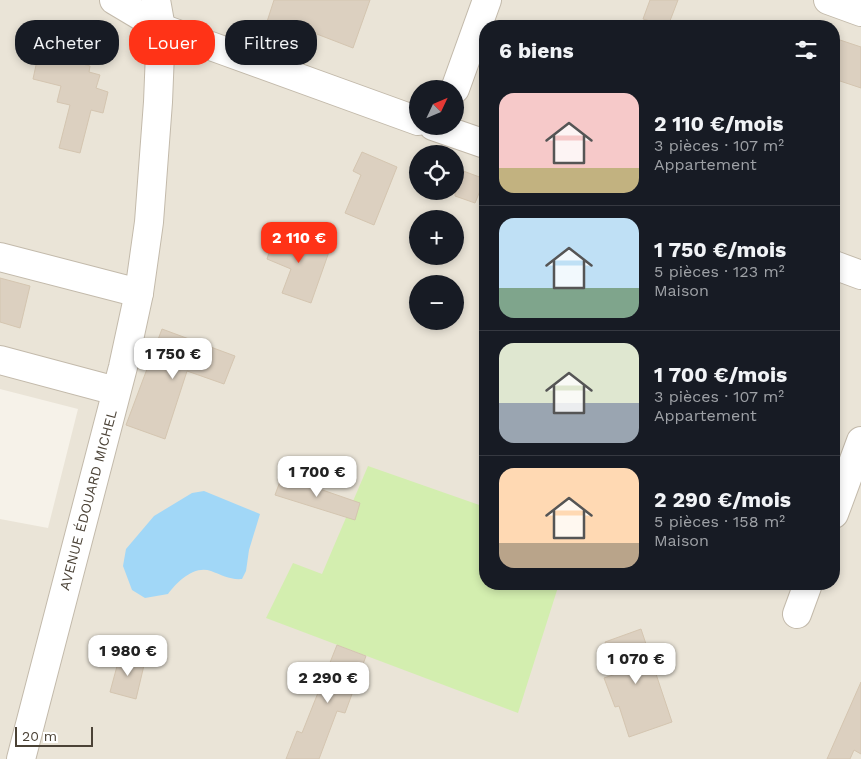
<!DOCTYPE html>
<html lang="fr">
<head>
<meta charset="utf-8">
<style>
	body { margin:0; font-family:"Work Sans",sans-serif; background:#20242c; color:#f1f3f6; height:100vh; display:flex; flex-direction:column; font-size:19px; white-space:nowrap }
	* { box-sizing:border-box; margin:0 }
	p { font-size:16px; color:#9ea1a6 }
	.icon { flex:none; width:28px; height:28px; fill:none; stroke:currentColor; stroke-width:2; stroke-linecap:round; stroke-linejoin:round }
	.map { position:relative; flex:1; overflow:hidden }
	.details { position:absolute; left:479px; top:20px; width:361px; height:570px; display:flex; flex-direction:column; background:#171b24; border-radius:20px; box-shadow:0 2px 8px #0003 }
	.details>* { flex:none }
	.banner { position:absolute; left:15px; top:20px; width:389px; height:45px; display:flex; gap:10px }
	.needle { width:32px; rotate:46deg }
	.controls { position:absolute; left:409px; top:80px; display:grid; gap:10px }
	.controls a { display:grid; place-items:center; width:55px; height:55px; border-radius:50%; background:#171b24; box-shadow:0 2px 8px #0003; font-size:25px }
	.scale { position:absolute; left:15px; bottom:12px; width:78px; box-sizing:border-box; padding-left:5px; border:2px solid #4b4236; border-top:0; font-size:14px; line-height:18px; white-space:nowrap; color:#4b4236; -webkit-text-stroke:4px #fff; paint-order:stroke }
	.price { position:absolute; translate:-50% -42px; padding:0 11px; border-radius:10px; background:#fff; color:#222; font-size:16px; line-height:32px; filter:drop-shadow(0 1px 2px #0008) }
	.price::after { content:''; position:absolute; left:50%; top:30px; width:15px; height:11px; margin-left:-8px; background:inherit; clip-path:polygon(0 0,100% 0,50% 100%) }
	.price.current { background:#ff3317; color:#fff }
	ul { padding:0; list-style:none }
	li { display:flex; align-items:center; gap:15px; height:125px; padding:0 20px }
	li+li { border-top:1px solid #363941 }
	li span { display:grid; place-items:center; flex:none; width:140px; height:100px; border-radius:15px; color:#555 }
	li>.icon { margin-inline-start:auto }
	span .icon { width:60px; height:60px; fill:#fffc; stroke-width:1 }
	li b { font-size:21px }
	h2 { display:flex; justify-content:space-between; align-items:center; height:60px; padding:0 20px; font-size:21px }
	.chip { padding:0 18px; border-radius:20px; background:#171b24; box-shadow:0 2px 8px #0003; font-size:18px; line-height:45px }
	.chip.current { background:#ff3317; color:#fff }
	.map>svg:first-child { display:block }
</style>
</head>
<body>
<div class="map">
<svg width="861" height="759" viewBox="0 0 861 759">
	<rect width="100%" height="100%" fill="#f6f2e9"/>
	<path fill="#eae4d7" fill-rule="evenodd" d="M0 0H861V759H0V519L48 528 78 409 0 389ZM485 26H834V584H485ZM418 89H455V126H418ZM418 154H455V191H418ZM418 219H455V256H418ZM418 284H455V321H418Z"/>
	<polygon fill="#d3eeaf" points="368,466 485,507 485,584 559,584 518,713 266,618 293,563 322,574"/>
	<path fill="#a1d7f7" d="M204 491 260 514 249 550 246 571 242 579C230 580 222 575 211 571 194 565 177 582 168 594L145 598 132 590 123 566 126 549 154 516 192 493Z"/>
	<g fill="#dcd0c0" stroke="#d4c5b0">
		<polygon points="274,0 370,0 353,48 296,26 290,39 264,31"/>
		<polygon points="650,0 678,0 668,26 643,19"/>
		<polygon points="834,38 861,47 861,88 834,79"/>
		<polygon points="38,56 67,64 68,60 90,66 89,72 100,75 96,88 108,92 103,113 91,110 80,153 59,148 70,105 57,102 61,86 33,79"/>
		<polygon points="362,152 397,167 374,225 345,213 361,175 353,171"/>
		<polygon points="455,168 485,179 475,203 455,196"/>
		<polygon points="276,231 330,249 311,303 282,293 291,269 267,259"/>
		<polygon points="0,278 30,286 20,328 0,322"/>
		<polygon points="162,329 235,356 224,384 187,371 165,439 126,425"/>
		<polygon points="282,476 360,503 355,520 275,495"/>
		<polygon points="641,629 672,722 629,737 619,706 615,707 604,678 616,674 605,642"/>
		<polygon points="337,645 366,656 345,713 337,711 319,759 286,759 297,731 302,733"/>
		<polygon points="120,655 145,661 136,699 110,692"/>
		<polygon points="861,682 861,754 854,750 850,759 827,759"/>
	</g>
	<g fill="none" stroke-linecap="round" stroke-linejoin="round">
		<defs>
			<g id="minor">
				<polyline points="114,0 161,28 418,121"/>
				<polyline points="828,0 861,12"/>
				<polyline points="455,89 487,0"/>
				<polyline points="433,126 485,144"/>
				<polyline points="0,257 139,293"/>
				<polyline points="834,265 861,275"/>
				<polyline points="0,360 116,391"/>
				<polyline points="834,514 861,441"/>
				<polyline points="797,614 808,584"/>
				<polyline points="21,759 123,367 139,293 149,222 158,102 161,28 156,0"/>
			</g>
		</defs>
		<use href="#minor" stroke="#c3baab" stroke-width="30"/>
		<use href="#minor" stroke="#fff" stroke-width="28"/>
	</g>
	<g text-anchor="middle" stroke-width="5" stroke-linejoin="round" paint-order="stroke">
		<g font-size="14" fill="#4b4236" stroke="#fff">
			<text transform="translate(88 500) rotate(-75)" y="5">AVENUE ÉDOUARD MICHEL</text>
		</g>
	</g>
</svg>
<div class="controls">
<a><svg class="needle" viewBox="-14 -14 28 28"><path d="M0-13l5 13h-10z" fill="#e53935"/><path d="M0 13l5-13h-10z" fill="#9ea1a6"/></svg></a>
<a><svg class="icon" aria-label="locate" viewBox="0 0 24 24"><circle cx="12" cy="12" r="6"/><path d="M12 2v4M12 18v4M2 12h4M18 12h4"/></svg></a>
<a>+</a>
<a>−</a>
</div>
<div class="scale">20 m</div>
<b class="price current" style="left:299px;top:264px">2 110 €</b>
<b class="price" style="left:173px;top:380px">1 750 €</b>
<b class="price" style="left:317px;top:498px">1 700 €</b>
<b class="price" style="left:128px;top:677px">1 980 €</b>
<b class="price" style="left:636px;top:685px">1 070 €</b>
<b class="price" style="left:328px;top:704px">2 290 €</b>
<div class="banner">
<a class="chip">Acheter</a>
<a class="chip current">Louer</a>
<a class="chip">Filtres</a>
</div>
<section class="details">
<h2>6 biens<svg class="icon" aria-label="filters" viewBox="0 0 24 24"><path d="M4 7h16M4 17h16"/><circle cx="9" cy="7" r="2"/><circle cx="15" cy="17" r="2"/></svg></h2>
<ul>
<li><span style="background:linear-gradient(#f6c9c9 75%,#c2b280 0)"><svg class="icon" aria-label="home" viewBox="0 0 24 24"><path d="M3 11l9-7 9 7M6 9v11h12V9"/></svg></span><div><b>2 110 €/mois</b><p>3 pièces · 107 m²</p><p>Appartement</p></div></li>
<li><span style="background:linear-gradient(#bfe0f5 70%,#7fa58c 0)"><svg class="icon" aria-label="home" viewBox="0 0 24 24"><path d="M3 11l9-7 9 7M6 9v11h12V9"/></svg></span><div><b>1 750 €/mois</b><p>5 pièces · 123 m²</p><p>Maison</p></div></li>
<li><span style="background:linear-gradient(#dfe7d0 60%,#9aa5b1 0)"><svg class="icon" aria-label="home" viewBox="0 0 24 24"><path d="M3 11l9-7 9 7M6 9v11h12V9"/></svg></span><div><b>1 700 €/mois</b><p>3 pièces · 107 m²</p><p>Appartement</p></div></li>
<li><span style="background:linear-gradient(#ffd9b3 75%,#b9a48a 0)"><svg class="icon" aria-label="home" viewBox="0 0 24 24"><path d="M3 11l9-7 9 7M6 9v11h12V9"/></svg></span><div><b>2 290 €/mois</b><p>5 pièces · 158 m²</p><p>Maison</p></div></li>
</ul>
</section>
</div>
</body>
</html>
